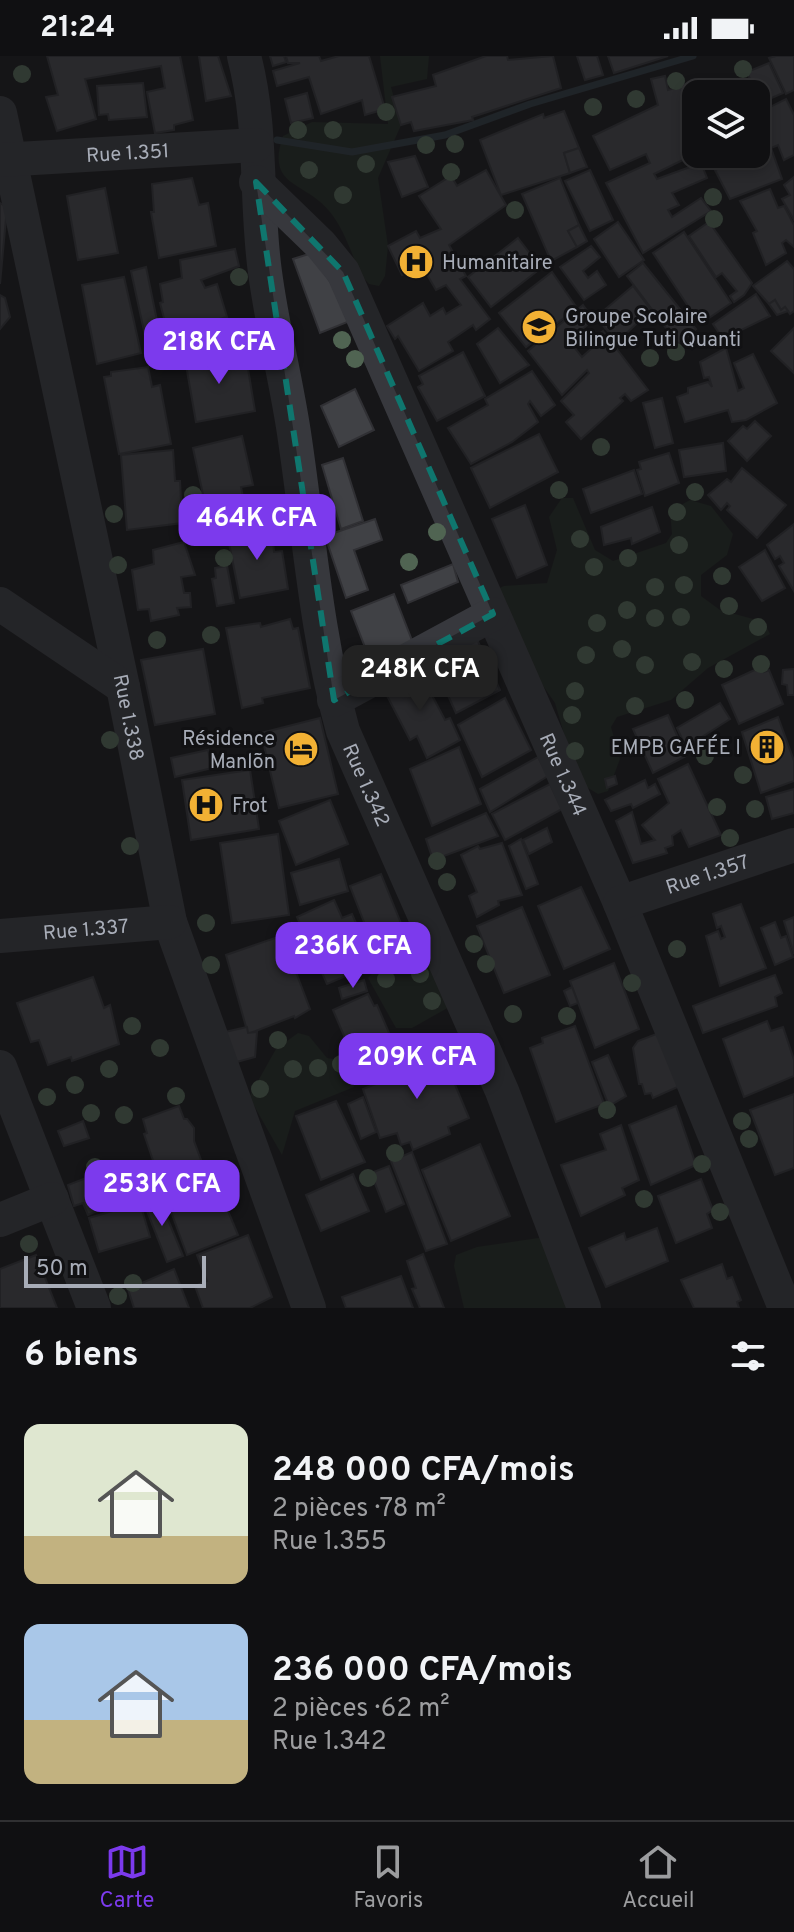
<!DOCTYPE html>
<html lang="fr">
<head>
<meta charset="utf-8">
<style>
	body { margin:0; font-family:Overpass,sans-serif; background:#1e1e20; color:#f1f3f6; height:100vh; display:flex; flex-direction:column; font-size:30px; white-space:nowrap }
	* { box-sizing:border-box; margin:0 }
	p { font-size:26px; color:#9c9d9f }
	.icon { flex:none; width:44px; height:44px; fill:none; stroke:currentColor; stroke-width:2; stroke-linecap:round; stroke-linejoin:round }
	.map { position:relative; height:1252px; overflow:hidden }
	.panel { display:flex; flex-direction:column; background:#101012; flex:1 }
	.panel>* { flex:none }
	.tools { position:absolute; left:682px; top:24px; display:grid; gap:16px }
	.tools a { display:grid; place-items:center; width:88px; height:88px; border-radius:16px; background:#101012; box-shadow:0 4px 12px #0003,0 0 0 2px #303032; font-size:40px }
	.scale { position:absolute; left:24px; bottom:20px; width:182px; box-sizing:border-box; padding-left:8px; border:4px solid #a8adb8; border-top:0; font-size:22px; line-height:28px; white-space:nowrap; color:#a8adb8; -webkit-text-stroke:6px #111113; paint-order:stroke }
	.price { position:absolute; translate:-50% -68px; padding:0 18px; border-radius:16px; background:#7c3aed; color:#fff; font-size:26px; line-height:52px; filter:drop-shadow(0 2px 4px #0008) }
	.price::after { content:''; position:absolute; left:50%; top:48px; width:24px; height:18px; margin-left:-12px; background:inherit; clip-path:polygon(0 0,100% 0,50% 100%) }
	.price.current { background:#222; color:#fff }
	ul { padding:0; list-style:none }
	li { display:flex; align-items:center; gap:24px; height:200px; padding:0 24px }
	li span { display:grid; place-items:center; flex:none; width:224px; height:160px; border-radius:16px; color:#555 }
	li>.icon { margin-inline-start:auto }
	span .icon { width:96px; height:96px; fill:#fffc; stroke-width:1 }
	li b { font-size:34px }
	h2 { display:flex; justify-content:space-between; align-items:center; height:96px; padding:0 24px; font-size:34px }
	.status { display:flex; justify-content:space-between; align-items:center; height:56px; padding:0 40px; background:#101012; direction:ltr }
	.status svg { height:22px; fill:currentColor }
	.dock { display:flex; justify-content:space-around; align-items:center; height:112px; border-top:2px solid #303032; background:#101012; font-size:22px; color:#9c9d9f }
	.dock a { display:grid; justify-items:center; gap:4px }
	.dock .current { color:#7c3aed }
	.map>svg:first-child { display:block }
</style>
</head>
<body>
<div class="status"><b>21:24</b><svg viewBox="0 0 49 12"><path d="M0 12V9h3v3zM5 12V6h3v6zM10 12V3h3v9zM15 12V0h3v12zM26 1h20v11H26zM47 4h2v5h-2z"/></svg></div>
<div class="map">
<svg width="794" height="1252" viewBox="0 0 794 1252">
	<rect width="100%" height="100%" fill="#161618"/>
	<g fill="#1e261f">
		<path d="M380 0H429L427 23 391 31 401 69 378 122 388 190 385 220 379 230 369 228 361 219C352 199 344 173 330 156 306 125 265 132 283 80L312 66 388 68Z"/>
		<polygon points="562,442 573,442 595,494 613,505 666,487 672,478 670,455 690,444 711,450 733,478 727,499 701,519 701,540 720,554 764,566 770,578 708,612 671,644 617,661 611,671 620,703 608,735 598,738 578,726 555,647 493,558 493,535 504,530 547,527 557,494 549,461"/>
		<polygon points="414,895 425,897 451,950 412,972 396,972 368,922 384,906 401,905"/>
		<polygon points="298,977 309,980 327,1002 349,1006 354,1031 295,1055 282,1099 249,1041 276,993"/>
		<polygon points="545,1181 579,1252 464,1252 454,1210 456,1199 477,1191"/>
	</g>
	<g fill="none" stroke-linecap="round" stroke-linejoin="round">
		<polyline stroke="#2c353c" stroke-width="7" points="277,84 352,96 445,79 530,48 693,0"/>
	</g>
	<g fill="#404145" stroke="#303034" stroke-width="2">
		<polygon points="47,0 180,0 193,64 174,69 174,74 155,77 147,36 165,32 161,10 85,23 96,63 57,75 46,41 58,39"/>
		<polygon points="199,0 218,0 231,40 206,45"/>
		<polygon points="270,0 284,0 286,6 273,10"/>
		<polygon points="286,0 319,0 321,5 339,0 369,0 385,53 365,59 362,44 321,58 309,21 277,30 273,15 300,7 288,7"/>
		<polygon points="486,0 507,0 508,4 553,0 561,32 472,61 473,64 414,75 411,66 401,69 392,41 436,30 433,19"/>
		<polygon points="577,0 597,0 603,19 585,24"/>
		<polygon points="608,0 668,0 614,17"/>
		<polygon points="776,0 794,0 794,34 786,38 769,2"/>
		<polygon points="769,7 783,37 760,47 747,16"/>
		<polygon points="665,20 668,34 690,28 696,46 696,80 682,85 691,100 654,118 657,123 701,107 707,122 672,137 679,149 668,154 672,161 701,142 711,155 643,197 606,127 650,107 646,98 610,114 593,80 658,49 651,23"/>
		<polygon points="738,26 746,38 707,38"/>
		<polygon points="143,27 147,61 109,64 108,58 99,59 97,30"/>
		<polygon points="307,37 313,62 291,67 285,43"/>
		<polygon points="786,43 794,59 794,99 784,104 778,89 771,92 782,123 730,143 715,114 742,104 739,98 756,98 756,58"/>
		<polygon points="564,55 579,92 564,97 570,117 501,139 480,84 543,58 544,62"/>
		<polygon points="579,92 587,111 570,117 564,97"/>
		<polygon points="415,100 428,131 402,141 388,106"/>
		<polygon points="486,114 506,149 449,189 466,220 460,223 490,263 476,274 473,269 448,286 453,295 419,315 398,280 395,283 387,270 423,247 430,260 443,252 446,258 461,249 446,229 436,234 422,210 402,219 388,190 416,175 420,182 441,173 419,140 451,120 457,130"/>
		<polygon points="590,114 613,164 590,175 565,125"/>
		<polygon points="794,121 794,164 782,143 790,139 784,129"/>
		<polygon points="192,122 199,149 208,147 216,190 159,202 151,156 154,156 152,128"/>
		<polygon points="560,122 579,169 568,175 577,191 551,205 522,138"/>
		<polygon points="105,132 118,197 78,204 67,140"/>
		<polygon points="770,133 778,152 784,150 794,169 794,191 786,184 782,187 786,197 766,209 753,177 757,175 740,145"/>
		<polygon points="0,147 7,151 0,228"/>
		<polygon points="618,166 644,204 619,221 594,183"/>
		<polygon points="709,166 752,227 744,239 734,246 730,240 737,235 722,217 716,221 689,180"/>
		<polygon points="579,169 587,185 577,191 568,175"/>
		<polygon points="684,176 731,247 700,268 653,197"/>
		<polygon points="518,182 541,212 491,251 468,221"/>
		<polygon points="591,190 600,201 583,215 588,222 597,215 606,229 584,244 560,211"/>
		<polygon points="235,193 239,210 201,224 205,232 217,228 227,261 211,265 218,286 173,296 160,247 163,246 160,228 182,222 180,204"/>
		<polygon points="312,197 346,251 350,265 320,277 293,203"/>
		<polygon points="787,205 794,213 794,255 790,258 785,251 781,254 775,244 769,248 753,230"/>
		<polygon points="643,207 696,273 678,288 627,220"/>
		<polygon points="146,211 163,294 149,298 131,215"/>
		<polygon points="552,216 577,252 526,291 499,257"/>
		<polygon points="124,221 141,297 97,308 82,229"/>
		<polygon points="633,230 651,254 617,286 596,261"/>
		<polygon points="756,238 770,260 723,283 713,268"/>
		<polygon points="0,239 5,242 10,261 0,273"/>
		<polygon points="775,244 781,254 785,251 788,255 777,259 769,248"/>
		<polygon points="583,249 593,263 570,286 582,301 591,293 585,287 603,275 648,334 631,345 625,338 620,342 623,345 581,383 566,366 574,359 561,345 589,317 587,314 562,339 528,295"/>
		<polygon points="498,272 529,309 500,327 477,288"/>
		<polygon points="794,272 794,317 771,295"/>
		<polygon points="235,292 238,309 247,307 255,355 196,366 185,303"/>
		<polygon points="726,292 738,335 744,332 734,307 753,298 777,347 746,364 732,366 728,354 685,366 677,341 688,337 688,332 708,326 712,331 709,321 704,322 700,306"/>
		<polygon points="463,296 485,340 437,365 418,331 423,328 419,320"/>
		<polygon points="148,311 152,331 160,329 171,388 119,398 104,321 111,320 111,316"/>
		<polygon points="532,315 555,349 541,360 530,345 528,348 538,366 512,386 471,408 448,372 488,349 485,343"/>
		<polygon points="355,333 374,374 339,391 321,350"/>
		<polygon points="662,342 673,387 655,392 643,347"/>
		<polygon points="755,365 771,380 747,405 728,385 743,370 747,373"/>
		<polygon points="539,378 558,416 490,452 471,412"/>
		<polygon points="242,380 253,429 241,431 246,458 209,466 193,392"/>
		<polygon points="723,387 726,415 684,421 679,394"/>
		<polygon points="173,394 175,425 180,425 182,467 127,474 121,399"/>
		<polygon points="669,397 679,427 645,440 637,414 641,413 639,406"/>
		<polygon points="343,402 363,465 341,473 322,409"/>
		<polygon points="742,412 786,449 757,482 727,454 730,450 727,447 721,454 708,439 727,423 731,426"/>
		<polygon points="634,414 642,438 591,457 583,433"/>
		<polygon points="525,449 547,509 517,522 492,463"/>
		<polygon points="652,451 660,476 632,488 631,482 604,489 601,471"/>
		<polygon points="375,463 382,484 354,494 368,534 346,542 325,480"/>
		<polygon points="271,468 274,496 282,495 288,533 240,542 227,477"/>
		<polygon points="794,468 794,535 779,510 784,507 780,500 775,503 767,489"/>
		<polygon points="184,486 195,519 181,521 184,537 190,537 191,551 177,552 179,559 151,565 149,553 138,554 132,514 154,508 153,494"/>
		<polygon points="765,494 785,532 762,545 739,511"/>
		<polygon points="453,508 458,526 408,547 401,529"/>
		<polygon points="227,510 234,547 217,550 212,523 216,522 215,512"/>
		<polygon points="394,538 418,600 375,617 351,555"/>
		<polygon points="290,563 293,573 298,572 310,632 262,642 263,647 242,652 226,572 260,567 261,571"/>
		<polygon points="476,581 500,634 456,657 432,604"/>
		<polygon points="203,593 215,658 155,669 141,604"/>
		<polygon points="417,611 445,664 450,662 460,684 427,702 417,680 410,684 382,630"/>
		<polygon points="761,611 764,616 769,614 783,648 739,668 722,629"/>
		<polygon points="794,613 794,639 788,639 787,629 782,628 783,614"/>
		<polygon points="505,642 531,694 482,721 458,669"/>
		<polygon points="720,647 730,663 686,691 677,672"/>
		<polygon points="668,659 686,700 653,717 633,673"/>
		<polygon points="778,661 794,705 794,725 761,737 742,676"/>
		<polygon points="320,662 338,738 279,752 261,677"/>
		<polygon points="459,691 481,748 432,770 410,713"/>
		<polygon points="208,694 212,712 175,721 171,702"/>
		<polygon points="538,701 548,720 490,756 480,733"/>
		<polygon points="688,708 721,779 689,791 681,774 672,780 673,789 665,792 667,797 633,807 616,765 632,756 641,788 655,784 642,769 669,747 658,723"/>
		<polygon points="250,714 259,773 191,784 182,724"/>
		<polygon points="615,720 617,728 607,732 605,723"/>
		<polygon points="645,724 648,732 655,728 660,738 633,752 631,748 611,755 605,744"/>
		<polygon points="550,728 562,753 505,784 492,758"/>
		<polygon points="794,733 794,757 772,763 766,741"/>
		<polygon points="330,744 348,788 296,809 279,765"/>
		<polygon points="486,757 498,780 433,804 426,783"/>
		<polygon points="547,772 552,786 529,798 523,784"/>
		<polygon points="278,778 289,859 232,867 220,787"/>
		<polygon points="521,783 538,828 526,833 509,790"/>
		<polygon points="502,787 522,839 498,845 499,849 477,861 469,840 477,836 461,799 478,790 480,793"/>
		<polygon points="339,803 348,835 300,849 291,817"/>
		<polygon points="381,818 402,870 371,884 350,830"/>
		<polygon points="581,831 610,893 564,913 538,850"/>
		<polygon points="334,844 342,862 352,858 374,908 327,928 297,861"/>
		<polygon points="741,848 766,912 720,930 706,880 718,875 721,883 725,881 721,870 717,872 713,858"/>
		<polygon points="522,851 550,919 504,937 477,870"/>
		<polygon points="794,861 794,898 784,865"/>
		<polygon points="775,866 781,882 786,880 793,901 775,909 761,872"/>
		<polygon points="278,881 283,900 289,898 310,953 295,962 294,960 248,978 226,899"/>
		<polygon points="614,907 639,973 595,992 570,925"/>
		<polygon points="775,919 782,937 775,941 777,950 703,977 693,950"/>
		<polygon points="93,921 104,952 110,949 119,988 72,1005 71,1001 48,1009 39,984 31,986 17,947"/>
		<polygon points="364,924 367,935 342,943 339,932"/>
		<polygon points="572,931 578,947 570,950 564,935"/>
		<polygon points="368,938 374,950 377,949 398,998 360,1017 333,954"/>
		<polygon points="767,965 771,975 783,971 794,1004 794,1020 744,1041 723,983"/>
		<polygon points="575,970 604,1048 556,1066 530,992 543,987 542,982"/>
		<polygon points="247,971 248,977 257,976 255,1001 233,1007 225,976"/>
		<polygon points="659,977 682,1029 653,1042 651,1037 645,1038 642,1028 639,1028 633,992 638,985"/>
		<polygon points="440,993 469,1062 448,1071 450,1078 413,1094 410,1086 401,1089 397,1077 380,1082 363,1033 386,1024 383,1016"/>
		<polygon points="608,999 626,1040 609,1050 592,1006"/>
		<polygon points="794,1038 794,1112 775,1119 750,1054"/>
		<polygon points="363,1041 376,1076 361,1083 348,1048"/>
		<polygon points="336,1045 365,1106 321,1124 296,1060"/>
		<polygon points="179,1050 184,1063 187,1063 194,1072 194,1085 205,1115 162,1131 144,1078 147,1077 143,1063"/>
		<polygon points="676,1050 696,1109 651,1129 629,1069"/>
		<polygon points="83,1065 89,1082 64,1090 58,1075"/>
		<polygon points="621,1069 639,1124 622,1132 625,1139 581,1160 561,1109 606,1094 600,1078"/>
		<polygon points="480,1088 510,1160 451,1185 422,1114"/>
		<polygon points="412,1096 447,1188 426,1195 391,1105"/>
		<polygon points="127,1106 140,1136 88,1159 83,1147 74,1150 68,1129"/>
		<polygon points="389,1110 404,1148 386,1156 371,1117"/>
		<polygon points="353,1118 369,1155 321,1175 306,1139"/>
		<polygon points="701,1123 713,1154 707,1158 712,1172 676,1187 658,1140"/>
		<polygon points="215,1124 238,1179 187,1199 166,1142"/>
		<polygon points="157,1137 183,1200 167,1206 142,1142"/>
		<polygon points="140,1147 150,1181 99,1196 89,1162"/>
		<polygon points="657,1172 668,1205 606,1231 589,1192 624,1177 626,1184"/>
		<polygon points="248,1179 272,1241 250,1252 203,1252 195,1230 207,1225 197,1199"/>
		<polygon points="423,1198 444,1252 420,1252 412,1233 416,1232 407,1205"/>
		<polygon points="36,1199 57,1252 0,1252 0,1213"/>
		<polygon points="722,1208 727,1223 732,1221 741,1244 737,1246 739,1252 694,1252 681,1224"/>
		<polygon points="174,1213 189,1252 134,1252 128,1233"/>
		<polygon points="401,1220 413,1252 346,1252 342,1241"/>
	</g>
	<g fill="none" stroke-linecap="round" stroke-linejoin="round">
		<g stroke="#37383d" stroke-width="34">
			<path id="s1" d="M244 0C263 71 255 144 265 216 272 270 286 323 294 377 309 477 316 578 343 675L502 1035 584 1252"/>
			<path id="s2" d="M0 57 123 631 170 866 309 1252"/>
			<path id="s3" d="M0 104 256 89"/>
			<path id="s4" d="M256 126 321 189 343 216 620 847 785 1252"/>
			<polyline points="0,548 123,631"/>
			<polyline points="334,644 493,558"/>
			<path id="s5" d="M620 847 794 789"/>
			<path id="s6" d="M0 880 170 866"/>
			<polyline points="0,1011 94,1252"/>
			<polyline points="0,1164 52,1143"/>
		</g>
	</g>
	<g fill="#506452">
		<circle cx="743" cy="13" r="9"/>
		<circle cx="22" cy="18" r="9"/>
		<circle cx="676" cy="25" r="9"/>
		<circle cx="636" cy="43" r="9"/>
		<circle cx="593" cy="51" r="9"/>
		<circle cx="386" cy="56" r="9"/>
		<circle cx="298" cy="74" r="9"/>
		<circle cx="333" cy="74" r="9"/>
		<circle cx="455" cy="88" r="9"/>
		<circle cx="426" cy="89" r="9"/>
		<circle cx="366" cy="108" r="9"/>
		<circle cx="309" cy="114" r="9"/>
		<circle cx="451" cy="116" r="9"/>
		<circle cx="343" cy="139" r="9"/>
		<circle cx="713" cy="141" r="9"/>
		<circle cx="515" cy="154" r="9"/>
		<circle cx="714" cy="163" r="9"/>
		<circle cx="239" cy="221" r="9"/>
		<circle cx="342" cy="284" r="9"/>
		<circle cx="254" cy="289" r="9"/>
		<circle cx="676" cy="296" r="9"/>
		<circle cx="650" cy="302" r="9"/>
		<circle cx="355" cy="303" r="9"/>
		<circle cx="601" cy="391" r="9"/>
		<circle cx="559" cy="434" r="9"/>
		<circle cx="695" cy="436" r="9"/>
		<circle cx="193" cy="439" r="9"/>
		<circle cx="677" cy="456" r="9"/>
		<circle cx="114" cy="458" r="9"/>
		<circle cx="437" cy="476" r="9"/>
		<circle cx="580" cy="483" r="9"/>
		<circle cx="679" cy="489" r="9"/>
		<circle cx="224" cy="502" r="9"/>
		<circle cx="628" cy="502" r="9"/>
		<circle cx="409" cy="506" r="9"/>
		<circle cx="118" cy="509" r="9"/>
		<circle cx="594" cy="511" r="9"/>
		<circle cx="722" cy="520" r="9"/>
		<circle cx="684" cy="529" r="9"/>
		<circle cx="655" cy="531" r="9"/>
		<circle cx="729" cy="550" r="9"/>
		<circle cx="627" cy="554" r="9"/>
		<circle cx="681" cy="561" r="9"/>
		<circle cx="655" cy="562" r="9"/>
		<circle cx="597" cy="567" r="9"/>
		<circle cx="758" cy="571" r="9"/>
		<circle cx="211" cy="579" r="9"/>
		<circle cx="157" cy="584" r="9"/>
		<circle cx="622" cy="593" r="9"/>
		<circle cx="586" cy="599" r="9"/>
		<circle cx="692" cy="606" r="9"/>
		<circle cx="761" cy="608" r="9"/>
		<circle cx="645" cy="609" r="9"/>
		<circle cx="724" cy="613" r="9"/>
		<circle cx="575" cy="635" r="9"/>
		<circle cx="685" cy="644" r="9"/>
		<circle cx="635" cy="650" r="9"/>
		<circle cx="572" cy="659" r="9"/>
		<circle cx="110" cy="684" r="9"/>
		<circle cx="575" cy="695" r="9"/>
		<circle cx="705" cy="700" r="9"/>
		<circle cx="743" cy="719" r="9"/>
		<circle cx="717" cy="751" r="9"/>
		<circle cx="755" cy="753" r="9"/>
		<circle cx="730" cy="782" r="9"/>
		<circle cx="130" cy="790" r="9"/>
		<circle cx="437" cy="805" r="9"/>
		<circle cx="447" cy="826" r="9"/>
		<circle cx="206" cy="867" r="9"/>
		<circle cx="474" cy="888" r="9"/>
		<circle cx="677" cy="893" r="9"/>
		<circle cx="486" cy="908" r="9"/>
		<circle cx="211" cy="909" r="9"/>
		<circle cx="420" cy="918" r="9"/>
		<circle cx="386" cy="923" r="9"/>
		<circle cx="632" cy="927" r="9"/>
		<circle cx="432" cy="945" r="9"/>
		<circle cx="513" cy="958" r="9"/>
		<circle cx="567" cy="960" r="9"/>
		<circle cx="132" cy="970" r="9"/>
		<circle cx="278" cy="984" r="9"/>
		<circle cx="160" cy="992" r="9"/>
		<circle cx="341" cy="1008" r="9"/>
		<circle cx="318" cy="1012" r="9"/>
		<circle cx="109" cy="1013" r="9"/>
		<circle cx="293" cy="1013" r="9"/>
		<circle cx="75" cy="1029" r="9"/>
		<circle cx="260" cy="1033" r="9"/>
		<circle cx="176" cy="1040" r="9"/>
		<circle cx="47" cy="1041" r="9"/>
		<circle cx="607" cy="1054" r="9"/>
		<circle cx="91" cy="1057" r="9"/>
		<circle cx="124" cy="1059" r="9"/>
		<circle cx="742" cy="1065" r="9"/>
		<circle cx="749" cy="1083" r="9"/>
		<circle cx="395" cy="1097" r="9"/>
		<circle cx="702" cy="1108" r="9"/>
		<circle cx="95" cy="1111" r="9"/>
		<circle cx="368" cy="1122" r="9"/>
		<circle cx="644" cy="1143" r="9"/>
		<circle cx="720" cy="1156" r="9"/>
		<circle cx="29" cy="1188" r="9"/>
		<circle cx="133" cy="1227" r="9"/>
		<circle cx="118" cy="1240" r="9"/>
	</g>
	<path d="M0 0H794V1252H0ZM256 126 343 216 493 558 334 644Z" fill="#161618" fill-opacity=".55" fill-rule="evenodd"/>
	<path fill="none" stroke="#0f766e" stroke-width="6" stroke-dasharray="16 10" stroke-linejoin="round" d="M256 126 343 216 493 558 334 644Z"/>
	<defs>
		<symbol id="hospital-disc" viewBox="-11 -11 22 22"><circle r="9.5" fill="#f2b134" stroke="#111113"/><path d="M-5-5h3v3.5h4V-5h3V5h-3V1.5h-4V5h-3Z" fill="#111"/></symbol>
		<symbol id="school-disc" viewBox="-11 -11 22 22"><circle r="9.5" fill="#f2b134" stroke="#111113"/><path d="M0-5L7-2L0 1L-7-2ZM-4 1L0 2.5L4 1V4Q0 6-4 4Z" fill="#111"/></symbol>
		<symbol id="building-disc" viewBox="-11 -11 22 22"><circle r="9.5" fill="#f2b134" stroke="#111113"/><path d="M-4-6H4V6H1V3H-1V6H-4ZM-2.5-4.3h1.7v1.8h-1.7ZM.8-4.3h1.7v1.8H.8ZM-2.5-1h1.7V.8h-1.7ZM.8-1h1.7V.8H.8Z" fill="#111"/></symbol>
		<symbol id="hotel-disc" viewBox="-11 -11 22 22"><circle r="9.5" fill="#f2b134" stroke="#111113"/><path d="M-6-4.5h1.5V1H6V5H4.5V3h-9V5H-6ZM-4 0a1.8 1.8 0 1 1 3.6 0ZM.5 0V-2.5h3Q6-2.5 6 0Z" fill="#111"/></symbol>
	</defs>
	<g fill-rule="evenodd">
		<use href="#hospital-disc" x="396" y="186" width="40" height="40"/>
		<use href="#school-disc" x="519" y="251" width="40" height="40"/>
		<use href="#building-disc" x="747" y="671" width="40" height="40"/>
		<use href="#hotel-disc" x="281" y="673" width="40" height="40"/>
		<use href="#hospital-disc" x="186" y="729" width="40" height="40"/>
	</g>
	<g text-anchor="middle" stroke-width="6" stroke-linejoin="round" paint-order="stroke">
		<g font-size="20" fill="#a8adb8" stroke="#111113">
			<text dy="7" stroke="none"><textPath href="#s3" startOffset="128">Rue 1.351</textPath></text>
			<text dy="7" stroke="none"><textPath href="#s2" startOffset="618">Rue 1.338</textPath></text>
			<text dy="7" stroke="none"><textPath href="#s4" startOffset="674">Rue 1.344</textPath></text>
			<text dy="7" stroke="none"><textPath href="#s1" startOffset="742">Rue 1.342</textPath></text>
			<text dy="7" stroke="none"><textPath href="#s5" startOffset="92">Rue 1.357</textPath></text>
			<text dy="7" stroke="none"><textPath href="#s6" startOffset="86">Rue 1.337</textPath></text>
		</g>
		<g font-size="20" fill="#a8adb8" stroke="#111113" text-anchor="start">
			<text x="442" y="213">Humanitaire</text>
			<text x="565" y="267">Groupe Scolaire<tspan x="565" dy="23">Bilingue Tuti Quanti</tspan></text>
			<text x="275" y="689" text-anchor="end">Résidence<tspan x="275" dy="23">Manlõn</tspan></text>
			<text x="741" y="698" text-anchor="end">EMPB GAFÉE I</text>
			<text x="232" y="756">Frot</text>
		</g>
	</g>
</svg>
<div class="tools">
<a><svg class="icon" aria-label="layers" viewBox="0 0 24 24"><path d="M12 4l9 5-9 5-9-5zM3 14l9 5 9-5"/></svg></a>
</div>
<div class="scale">50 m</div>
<b class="price" style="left:219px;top:330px">218K CFA</b>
<b class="price" style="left:257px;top:506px">464K CFA</b>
<b class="price current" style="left:420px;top:657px">248K CFA</b>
<b class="price" style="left:353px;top:934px">236K CFA</b>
<b class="price" style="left:417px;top:1045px">209K CFA</b>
<b class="price" style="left:162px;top:1172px">253K CFA</b>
</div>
<section class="panel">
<h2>6 biens<svg class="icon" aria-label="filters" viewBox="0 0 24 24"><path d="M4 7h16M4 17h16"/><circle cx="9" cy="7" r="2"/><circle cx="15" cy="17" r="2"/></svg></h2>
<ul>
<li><span style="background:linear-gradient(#dfe7d0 70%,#c2b280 0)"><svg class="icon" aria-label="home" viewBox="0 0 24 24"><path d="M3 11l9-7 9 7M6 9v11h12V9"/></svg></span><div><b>248 000 CFA/mois</b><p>2 pièces · 78 m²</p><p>Rue 1.355</p></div></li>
<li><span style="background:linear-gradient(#a9c7e8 60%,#c2b280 0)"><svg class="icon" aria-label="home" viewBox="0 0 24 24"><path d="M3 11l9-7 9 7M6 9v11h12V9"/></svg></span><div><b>236 000 CFA/mois</b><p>2 pièces · 62 m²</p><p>Rue 1.342</p></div></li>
</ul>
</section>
<nav class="dock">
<a class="current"><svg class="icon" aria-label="map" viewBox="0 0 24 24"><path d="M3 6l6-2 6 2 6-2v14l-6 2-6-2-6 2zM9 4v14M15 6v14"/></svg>Carte</a>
<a><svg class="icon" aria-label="saved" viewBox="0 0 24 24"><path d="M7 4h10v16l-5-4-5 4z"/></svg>Favoris</a>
<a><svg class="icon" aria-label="home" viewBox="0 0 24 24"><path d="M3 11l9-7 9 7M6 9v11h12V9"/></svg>Accueil</a>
</nav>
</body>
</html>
